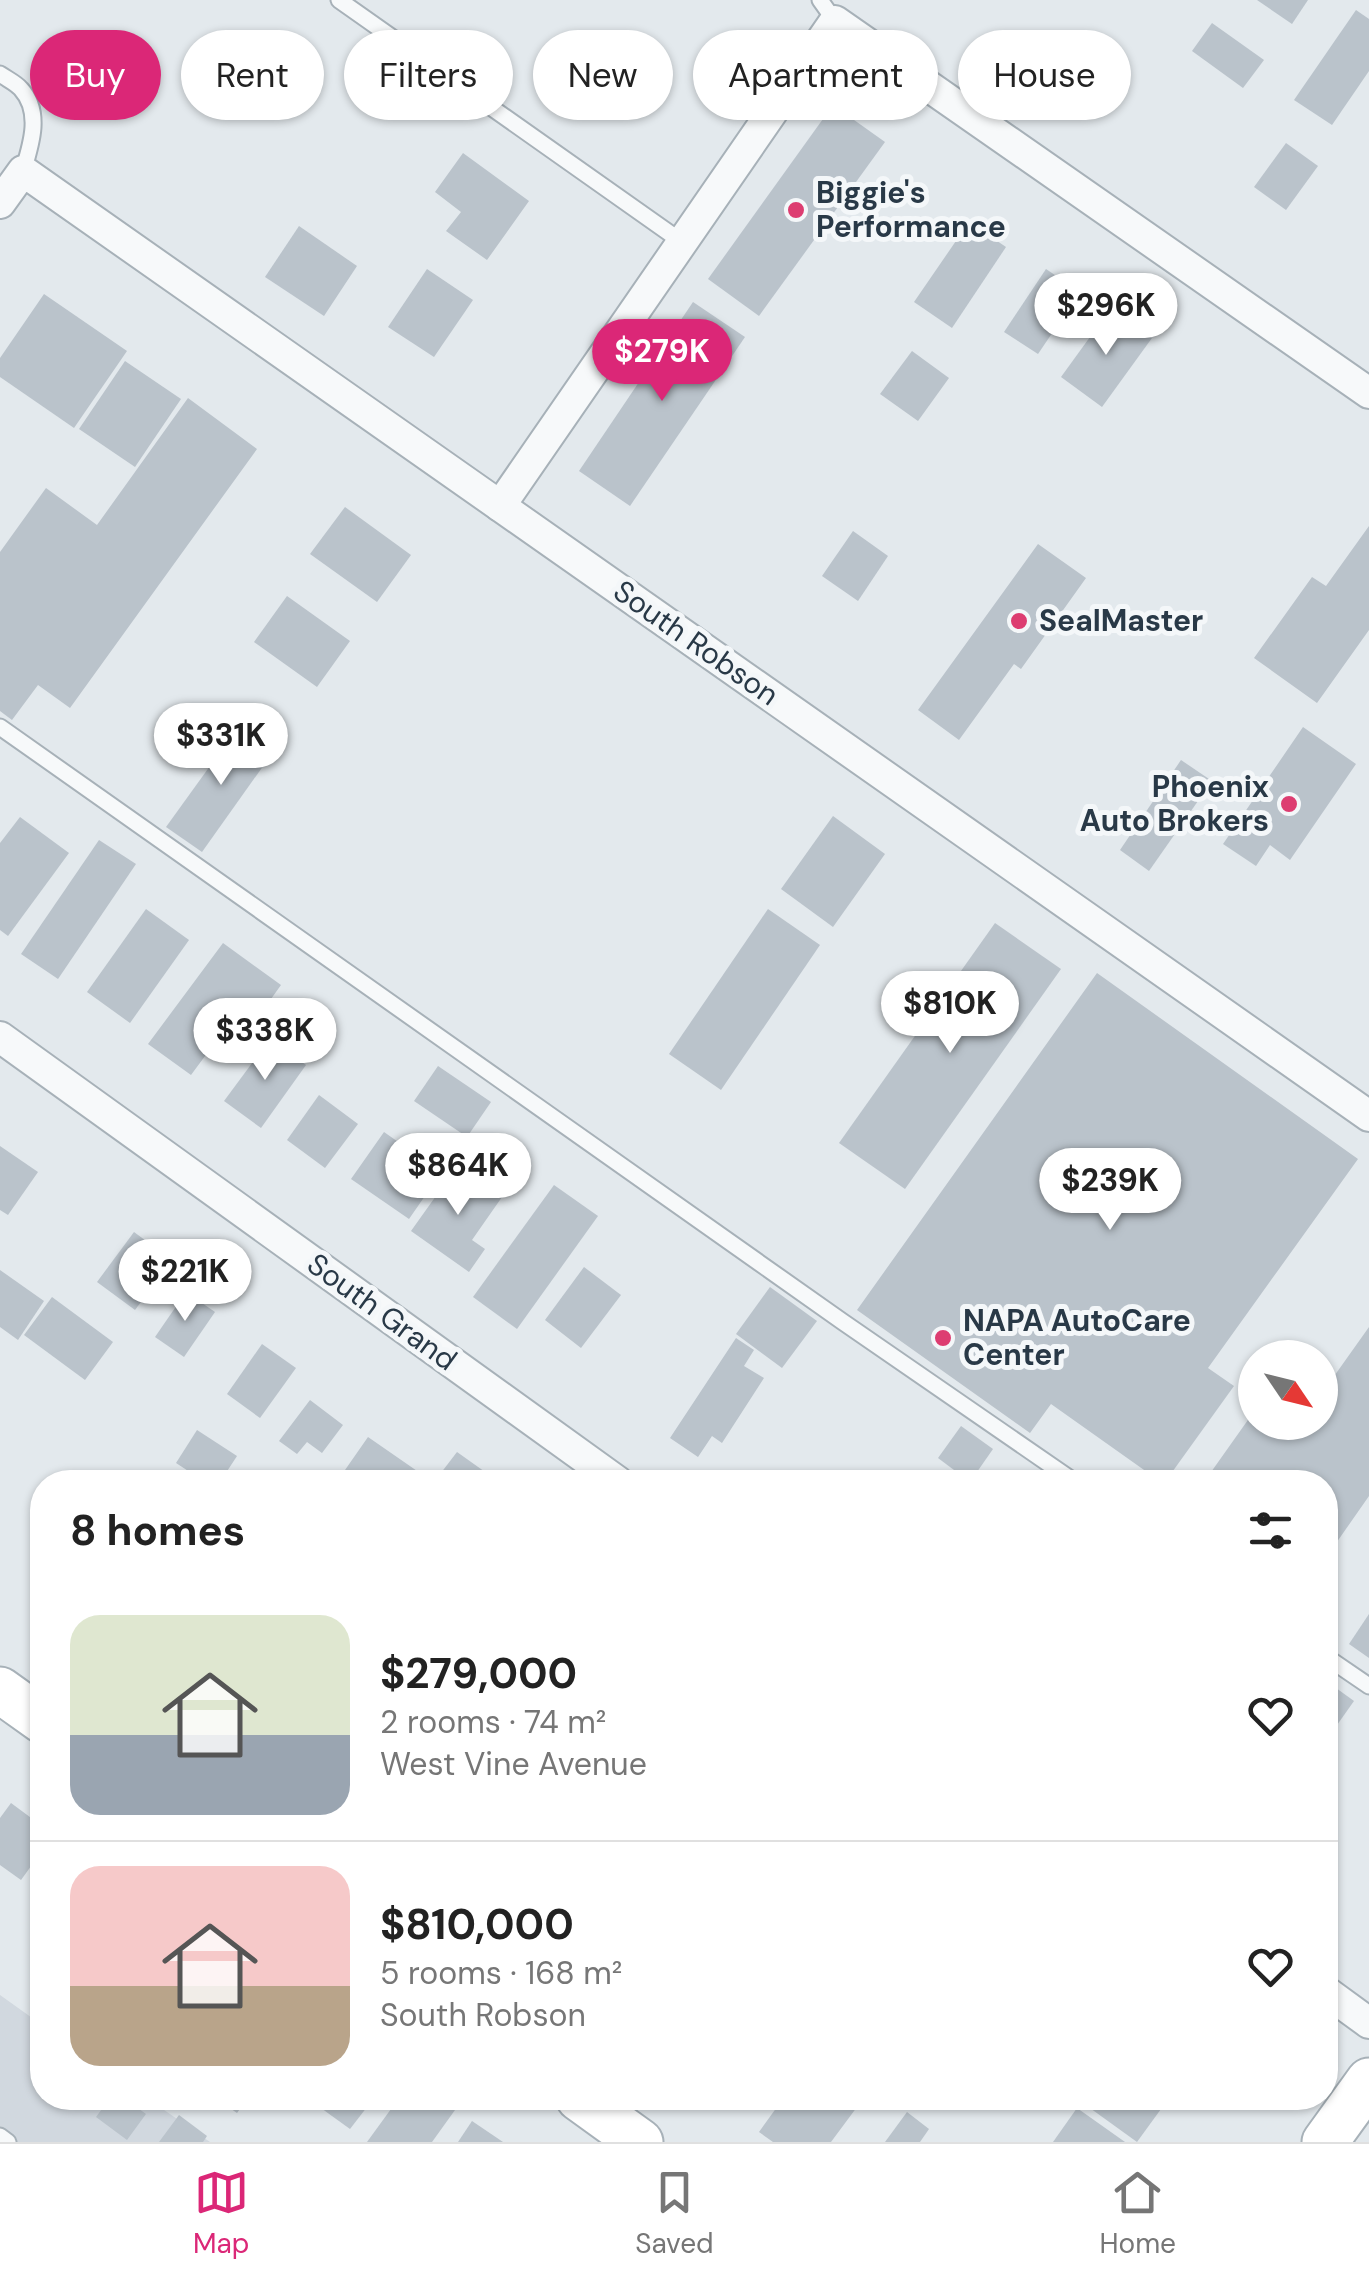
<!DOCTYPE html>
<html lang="en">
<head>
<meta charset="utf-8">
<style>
	body { margin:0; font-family:"DM Sans",sans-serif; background:#f6f6f6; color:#222; height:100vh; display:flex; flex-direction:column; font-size:38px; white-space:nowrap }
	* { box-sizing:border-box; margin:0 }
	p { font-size:32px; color:#767676 }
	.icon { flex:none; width:55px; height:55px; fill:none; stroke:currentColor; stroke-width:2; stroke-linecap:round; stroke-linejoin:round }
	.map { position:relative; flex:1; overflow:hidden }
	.sheet { position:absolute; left:30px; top:1470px; width:1308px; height:640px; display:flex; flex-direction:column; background:#fff; border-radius:40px; box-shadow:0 2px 8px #0004 }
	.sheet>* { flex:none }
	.hud { position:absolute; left:30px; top:30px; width:1310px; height:90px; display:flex; gap:20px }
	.needle { width:65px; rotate:125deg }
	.controls { position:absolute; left:1238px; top:1340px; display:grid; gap:20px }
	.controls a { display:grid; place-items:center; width:100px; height:100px; border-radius:50%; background:#fff; box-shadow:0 2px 8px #0004; font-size:50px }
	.price { position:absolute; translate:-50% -85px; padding:0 22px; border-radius:35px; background:#fff; color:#222; font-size:32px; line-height:65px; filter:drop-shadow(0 2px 5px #0008) }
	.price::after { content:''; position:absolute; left:50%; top:60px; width:30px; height:22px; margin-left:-15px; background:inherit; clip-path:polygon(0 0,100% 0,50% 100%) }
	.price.on { background:#db2777; color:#fff }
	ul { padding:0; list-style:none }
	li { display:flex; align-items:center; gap:30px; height:250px; padding:0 40px }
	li+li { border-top:2px solid #e0e0e0 }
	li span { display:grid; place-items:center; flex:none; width:280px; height:200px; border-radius:30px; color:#555 }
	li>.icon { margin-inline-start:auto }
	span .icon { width:120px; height:120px; fill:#fffc; stroke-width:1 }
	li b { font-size:42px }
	h2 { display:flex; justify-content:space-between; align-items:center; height:120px; padding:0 40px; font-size:42px }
	.chip { padding:0 35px; border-radius:45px; background:#fff; box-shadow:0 2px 8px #0004; font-size:35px; line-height:90px }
	.chip.on { background:#db2777; color:#fff }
	.menu { display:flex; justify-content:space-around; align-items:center; height:140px; border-top:2px solid #e0e0e0; background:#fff; font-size:28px; color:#767676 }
	.menu a { display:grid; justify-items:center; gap:5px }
	.menu .on { color:#db2777 }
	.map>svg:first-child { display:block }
</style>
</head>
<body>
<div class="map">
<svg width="1369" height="2142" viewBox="0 0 1369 2142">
	<rect width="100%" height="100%" fill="#e3e9ed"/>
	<polygon fill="#d1d8df" points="0,1995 42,2025 42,2098 147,2098 210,2142 0,2142"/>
	<g fill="#bac3cb">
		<polygon points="1257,0 1308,0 1292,24"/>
		<polygon points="1356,10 1369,19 1369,71 1332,125 1294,100"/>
		<polygon points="1212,23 1264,60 1243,88 1192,51"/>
		<polygon points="833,105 885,142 759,316 708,279"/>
		<polygon points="1286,143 1318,166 1286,210 1254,187"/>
		<polygon points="463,153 529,201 487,260 446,231 461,212 435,192"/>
		<polygon points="969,222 1006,247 952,328 914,302"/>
		<polygon points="299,226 357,266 324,316 265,277"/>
		<polygon points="427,269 473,300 434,357 388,327"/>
		<polygon points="1046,269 1080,292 1038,354 1004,332"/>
		<polygon points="44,294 127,351 74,428 0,377 0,358"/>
		<polygon points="693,302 745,337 630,506 579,471"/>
		<polygon points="1111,308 1152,338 1102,407 1061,377"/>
		<polygon points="912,351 949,378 918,421 880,394"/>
		<polygon points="125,361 181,399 135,467 79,429"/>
		<polygon points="188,398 257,449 70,708 38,685 12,720 0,711 0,552 46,488 97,525"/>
		<polygon points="345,507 411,555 377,602 310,554"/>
		<polygon points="1369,526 1369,630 1317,703 1254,658 1312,577 1326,586"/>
		<polygon points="853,531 888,556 858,601 822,576"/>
		<polygon points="1038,544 1086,578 1021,669 1014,664 959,740 918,710"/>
		<polygon points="287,596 350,641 317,687 254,642"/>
		<polygon points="241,723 276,748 202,852 166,827"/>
		<polygon points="1303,727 1356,764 1290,860 1270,845 1256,866 1223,844"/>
		<polygon points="1181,760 1212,781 1149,871 1120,850"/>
		<polygon points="833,816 885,854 833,927 781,889"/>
		<polygon points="20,817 69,853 8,936 0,930 0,843"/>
		<polygon points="99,840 136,864 58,979 21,954"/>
		<polygon points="146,909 189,940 130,1023 87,992"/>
		<polygon points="768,909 820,945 721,1090 669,1054"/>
		<polygon points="995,923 1061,969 905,1189 839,1143"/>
		<polygon points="223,943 281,985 241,1041 225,1029 191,1075 148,1044"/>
		<polygon points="1097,973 1358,1159 1208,1368 1234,1386 1165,1482 1161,1482 1051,1404 1030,1433 857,1310"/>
		<polygon points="270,1039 306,1065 261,1128 224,1101"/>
		<polygon points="438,1066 491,1102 467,1137 414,1101"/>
		<polygon points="319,1095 358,1124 325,1168 287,1140"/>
		<polygon points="384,1132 421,1158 431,1142 452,1157 409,1219 351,1179"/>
		<polygon points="0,1146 38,1172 8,1215 0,1210"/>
		<polygon points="458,1165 502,1197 472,1240 485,1249 469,1272 411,1231"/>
		<polygon points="554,1185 598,1216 517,1329 473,1297"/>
		<polygon points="134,1232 172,1260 135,1310 97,1282"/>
		<polygon points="584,1267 621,1295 581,1348 545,1320"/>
		<polygon points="0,1270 44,1301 18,1340 0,1327"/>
		<polygon points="770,1287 817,1321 782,1368 736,1334"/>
		<polygon points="186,1292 215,1312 184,1357 155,1337"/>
		<polygon points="52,1297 113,1342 85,1380 24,1335"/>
		<polygon points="1369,1327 1369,1496 1325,1559 1325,1482 1204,1482 1255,1410 1255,1422 1291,1422 1298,1427 1302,1422 1320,1422 1320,1396"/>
		<polygon points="736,1338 754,1350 744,1366 764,1378 722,1443 712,1436 698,1457 670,1438"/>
		<polygon points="262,1344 296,1368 260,1418 227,1394"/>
		<polygon points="310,1400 343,1425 322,1453 307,1442 297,1454 279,1441"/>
		<polygon points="961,1426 993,1449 970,1482 938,1458"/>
		<polygon points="197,1430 237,1456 220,1482 205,1482 176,1463"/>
		<polygon points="368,1437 420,1473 413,1482 359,1482 360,1481 345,1470"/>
		<polygon points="457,1452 495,1479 492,1482 434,1482"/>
		<polygon points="1369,1614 1369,1658 1349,1644"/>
		<polygon points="1325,1680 1354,1701 1325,1742"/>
		<polygon points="11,1803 42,1826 42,1851 21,1880 0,1865 0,1818"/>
		<polygon points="110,2098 124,2098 146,2114 127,2140 96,2117"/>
		<polygon points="215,2098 248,2098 237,2113"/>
		<polygon points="307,2098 374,2098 350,2129"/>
		<polygon points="399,2098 437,2098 455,2110 432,2142 367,2142"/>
		<polygon points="804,2098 844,2098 857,2107 831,2142 773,2142 759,2132 782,2100 795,2109"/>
		<polygon points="1076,2098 1169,2098 1137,2142"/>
		<polygon points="1077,2108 1125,2142 1053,2142"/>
		<polygon points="907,2112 929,2129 920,2142 885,2142"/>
		<polygon points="179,2115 207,2136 203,2142 159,2142"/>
		<polygon points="472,2121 503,2142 458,2142"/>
	</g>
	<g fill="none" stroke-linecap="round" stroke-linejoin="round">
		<defs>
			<g id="lane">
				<polyline points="339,0 682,242"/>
				<polyline points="820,0 835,21"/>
				<path d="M0 74C7 79 16 83 21 89 42 112 31 145 23 171"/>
				<polyline points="0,727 843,1322 1075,1482"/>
				<polyline points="1325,1656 1369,1686"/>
				<polyline points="0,2136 8,2142"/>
			</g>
			<g id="street">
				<polyline points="0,203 23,171 1369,1116"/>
				<polyline points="500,506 835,21 1369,393"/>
				<polyline points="0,1037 618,1482"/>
				<polyline points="1325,1991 1369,2023"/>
			</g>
			<g id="secondary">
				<polyline points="0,1690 42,1720"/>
				<polyline points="579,2098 640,2142"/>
				<polyline points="1325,2142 1369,2081"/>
			</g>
		</defs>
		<use href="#lane" stroke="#a7b1b8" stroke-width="19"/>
		<use href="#street" stroke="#a7b1b8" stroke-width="34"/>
		<use href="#secondary" stroke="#a7b1b8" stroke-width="49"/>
		<use href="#lane" stroke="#f7f9fa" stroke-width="15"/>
		<use href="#street" stroke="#f7f9fa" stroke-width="30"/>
		<use href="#secondary" stroke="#fff" stroke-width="45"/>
	</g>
	<g fill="#dd3d71" stroke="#f4f7f9" stroke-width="4">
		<circle cx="796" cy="210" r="10"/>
		<circle cx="1019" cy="621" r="10"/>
		<circle cx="1289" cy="804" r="10"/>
		<circle cx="943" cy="1338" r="10"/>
	</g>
	<g text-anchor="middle" stroke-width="10" stroke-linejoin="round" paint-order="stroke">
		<g font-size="30" font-weight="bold" fill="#293947" stroke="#f4f7f9" text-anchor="start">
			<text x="816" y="203">Biggie's<tspan x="816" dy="34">Performance</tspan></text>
			<text x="1039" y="631">SealMaster</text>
			<text x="1269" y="797" text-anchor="end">Phoenix<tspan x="1269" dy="34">Auto Brokers</tspan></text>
			<text x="963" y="1331">NAPA AutoCare<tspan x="963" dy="34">Center</tspan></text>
		</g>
		<g font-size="30" fill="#293947" stroke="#f4f7f9">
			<text transform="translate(696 643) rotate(35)" y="10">South Robson</text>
			<text transform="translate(382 1312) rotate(36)" y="10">South Grand</text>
		</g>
	</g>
</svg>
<div class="controls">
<a><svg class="needle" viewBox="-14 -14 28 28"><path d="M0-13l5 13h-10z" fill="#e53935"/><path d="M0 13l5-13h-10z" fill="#767676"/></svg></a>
</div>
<b class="price" style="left:1106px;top:358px">$296K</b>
<b class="price on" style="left:662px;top:404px">$279K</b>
<b class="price" style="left:221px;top:788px">$331K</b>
<b class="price" style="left:950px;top:1056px">$810K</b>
<b class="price" style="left:265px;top:1083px">$338K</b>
<b class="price" style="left:458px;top:1218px">$864K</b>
<b class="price" style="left:1110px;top:1233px">$239K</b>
<b class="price" style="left:185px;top:1324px">$221K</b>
<div class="hud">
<a class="chip on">Buy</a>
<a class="chip">Rent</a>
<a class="chip">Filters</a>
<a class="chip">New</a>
<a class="chip">Apartment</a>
<a class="chip">House</a>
</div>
<section class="sheet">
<h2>8 homes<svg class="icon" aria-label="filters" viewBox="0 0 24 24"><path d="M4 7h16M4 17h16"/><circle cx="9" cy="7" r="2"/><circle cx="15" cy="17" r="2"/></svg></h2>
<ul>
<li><span style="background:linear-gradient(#dfe7d0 60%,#9aa5b1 0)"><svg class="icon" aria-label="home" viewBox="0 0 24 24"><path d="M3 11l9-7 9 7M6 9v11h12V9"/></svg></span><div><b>$279,000</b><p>2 rooms · 74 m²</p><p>West Vine Avenue</p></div><svg class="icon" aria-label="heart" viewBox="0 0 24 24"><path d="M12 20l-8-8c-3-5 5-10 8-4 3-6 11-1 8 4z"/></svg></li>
<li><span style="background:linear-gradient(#f6c9c9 60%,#b9a48a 0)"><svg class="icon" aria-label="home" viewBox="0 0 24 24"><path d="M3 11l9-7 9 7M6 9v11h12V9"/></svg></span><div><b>$810,000</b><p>5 rooms · 168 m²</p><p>South Robson</p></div><svg class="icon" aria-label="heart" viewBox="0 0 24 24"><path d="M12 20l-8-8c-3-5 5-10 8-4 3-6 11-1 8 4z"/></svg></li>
</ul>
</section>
</div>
<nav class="menu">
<a class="on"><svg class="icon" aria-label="map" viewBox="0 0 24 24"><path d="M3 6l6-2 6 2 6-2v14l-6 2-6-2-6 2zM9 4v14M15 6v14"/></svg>Map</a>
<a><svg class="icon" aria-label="saved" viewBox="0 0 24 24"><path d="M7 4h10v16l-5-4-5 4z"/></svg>Saved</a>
<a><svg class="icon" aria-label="home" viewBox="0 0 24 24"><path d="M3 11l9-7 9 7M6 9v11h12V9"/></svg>Home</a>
</nav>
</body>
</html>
